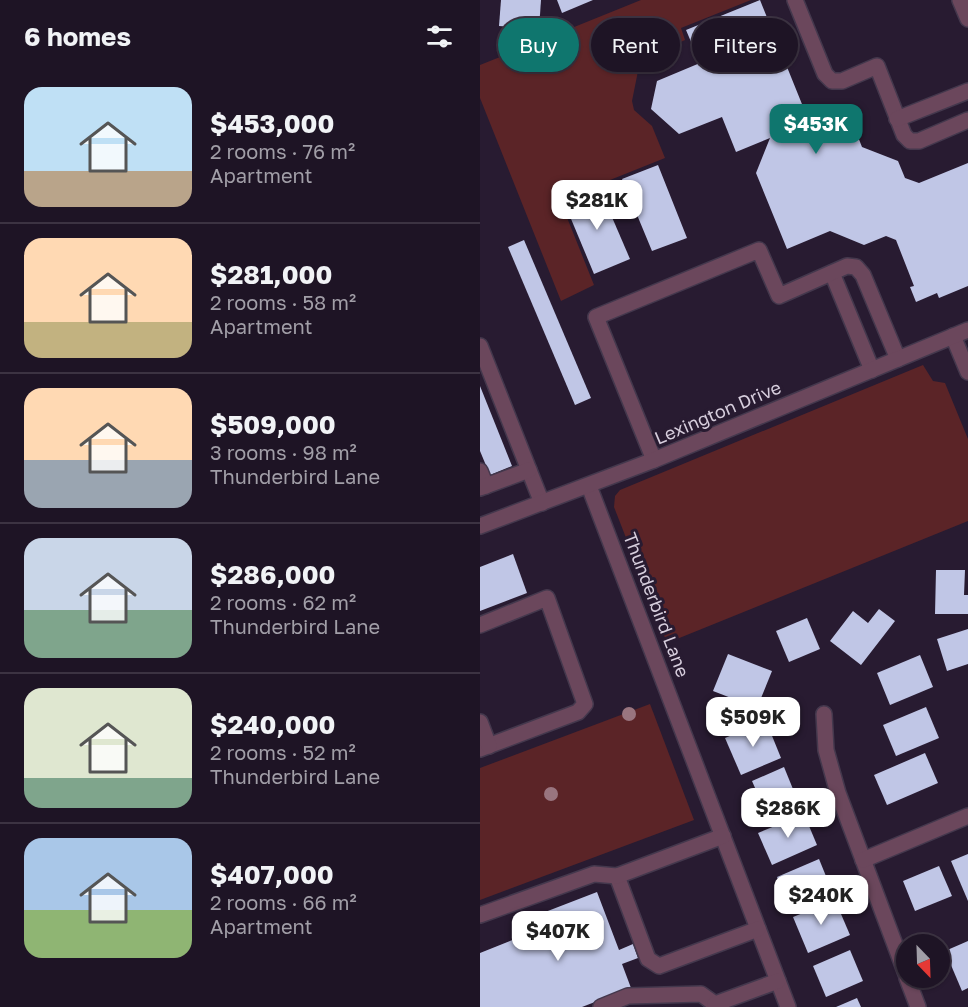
<!DOCTYPE html>
<html lang="en">
<head>
<meta charset="utf-8">
<style>
	body { margin:0; font-family:"Golos Text",sans-serif; background:#261d2d; color:#f1f3f6; height:100vh; display:flex; flex-direction:column; font-size:22px; white-space:nowrap }
	* { box-sizing:border-box; margin:0 }
	p { font-size:20px; color:#a19ea7 }
	.icon { flex:none; width:33px; height:33px; fill:none; stroke:currentColor; stroke-width:2; stroke-linecap:round; stroke-linejoin:round }
	.map { position:relative; flex:1; overflow:hidden }
	.side { display:flex; flex-direction:column; background:#1e1425; width:480px }
	.side>* { flex:none }
	.top-card { position:absolute; left:18px; top:18px; width:380px; height:54px; display:flex; gap:12px }
	.needle { width:39px; rotate:157deg }
	.buttons { position:absolute; left:416px; top:934px; display:grid; gap:12px }
	.buttons a { display:grid; place-items:center; width:54px; height:54px; border-radius:50%; background:#1e1425; box-shadow:0 2px 4px #0004,0 0 0 2px #3c3342; font-size:30px }
	.price { position:absolute; translate:-50% -51px; padding:0 14px; border-radius:12px; background:#fff; color:#222; font-size:20px; line-height:39px; filter:drop-shadow(0 2px 3px #0008) }
	.price::after { content:''; position:absolute; left:50%; top:36px; width:18px; height:14px; margin-left:-9px; background:inherit; clip-path:polygon(0 0,100% 0,50% 100%) }
	.price.current { background:#0f766e; color:#fff }
	ul { padding:0; list-style:none }
	li { display:flex; align-items:center; gap:18px; height:150px; padding:0 24px }
	li+li { border-top:2px solid #3c3342 }
	li span { display:grid; place-items:center; flex:none; width:168px; height:120px; border-radius:18px; color:#555 }
	li>.icon { margin-inline-start:auto }
	span .icon { width:72px; height:72px; fill:#fffc; stroke-width:1 }
	li b { font-size:26px }
	h2 { display:flex; justify-content:space-between; align-items:center; height:72px; padding:0 24px; font-size:26px }
	.pill { padding:0 21px; border-radius:27px; background:#1e1425; box-shadow:0 2px 4px #0004,0 0 0 2px #3c3342; font-size:21px; line-height:54px }
	.pill.current { background:#0f766e; color:#fff }
	main { display:flex; flex:1; min-height:0 }
	.map>svg:first-child { display:block }
</style>
</head>
<body>
<main>
<section class="side">
<h2>6 homes<svg class="icon" aria-label="filters" viewBox="0 0 24 24"><path d="M4 7h16M4 17h16"/><circle cx="9" cy="7" r="2"/><circle cx="15" cy="17" r="2"/></svg></h2>
<ul>
<li><span style="background:linear-gradient(#bfe0f5 70%,#b9a48a 0)"><svg class="icon" aria-label="home" viewBox="0 0 24 24"><path d="M3 11l9-7 9 7M6 9v11h12V9"/></svg></span><div><b>$453,000</b><p>2 rooms · 76 m²</p><p>Apartment</p></div></li>
<li><span style="background:linear-gradient(#ffd9b3 70%,#c2b280 0)"><svg class="icon" aria-label="home" viewBox="0 0 24 24"><path d="M3 11l9-7 9 7M6 9v11h12V9"/></svg></span><div><b>$281,000</b><p>2 rooms · 58 m²</p><p>Apartment</p></div></li>
<li><span style="background:linear-gradient(#ffd9b3 60%,#9aa5b1 0)"><svg class="icon" aria-label="home" viewBox="0 0 24 24"><path d="M3 11l9-7 9 7M6 9v11h12V9"/></svg></span><div><b>$509,000</b><p>3 rooms · 98 m²</p><p>Thunderbird Lane</p></div></li>
<li><span style="background:linear-gradient(#c9d6e8 60%,#7fa58c 0)"><svg class="icon" aria-label="home" viewBox="0 0 24 24"><path d="M3 11l9-7 9 7M6 9v11h12V9"/></svg></span><div><b>$286,000</b><p>2 rooms · 62 m²</p><p>Thunderbird Lane</p></div></li>
<li><span style="background:linear-gradient(#dfe7d0 75%,#7fa58c 0)"><svg class="icon" aria-label="home" viewBox="0 0 24 24"><path d="M3 11l9-7 9 7M6 9v11h12V9"/></svg></span><div><b>$240,000</b><p>2 rooms · 52 m²</p><p>Thunderbird Lane</p></div></li>
<li><span style="background:linear-gradient(#a9c7e8 60%,#8fb573 0)"><svg class="icon" aria-label="home" viewBox="0 0 24 24"><path d="M3 11l9-7 9 7M6 9v11h12V9"/></svg></span><div><b>$407,000</b><p>2 rooms · 66 m²</p><p>Apartment</p></div></li>
</ul>
</section>
<div class="map">
<svg width="488" height="1007" viewBox="0 0 488 1007">
	<rect width="100%" height="100%" fill="#281b31"/>
	<g fill="#5b2427">
		<polygon points="161,0 271,0 201,28 205,40 169,56 159,66 152,101 154,110 172,126 185,158 80,200 114,285 81,301 0,98 0,65"/>
		<polygon points="443,365 453,381 465,383 488,439 488,521 187,643 134,507 135,496 140,490"/>
		<polygon points="170,704 214,820 0,900 0,768"/>
	</g>
	<g fill="#c0c6e6">
		<polygon points="21,0 61,0 59,29 19,26"/>
		<polygon points="77,0 113,0 82,13"/>
		<polygon points="280,0 328,119 365,104 382,147 418,161 425,178 439,183 488,163 488,286 459,298 457,293 436,302 430,287 434,286 416,240 406,236 384,245 350,231 307,249 276,173 290,138 256,152 242,117 199,134 171,109 177,81 220,63 206,30"/>
		<polygon points="178,165 207,238 172,251 155,210 143,215 138,202 150,197 142,179"/>
		<polygon points="119,187 150,259 114,274 84,202"/>
		<polygon points="44,240 111,398 95,405 28,247"/>
		<polygon points="0,386 32,466 10,475 0,451"/>
		<polygon points="33,554 47,593 0,611 0,567"/>
		<polygon points="456,570 485,570 484,595 488,595 488,614 455,614"/>
		<polygon points="399,609 415,621 381,665 350,641 373,611 388,623"/>
		<polygon points="327,618 340,649 309,662 296,631"/>
		<polygon points="488,629 488,664 467,671 457,639"/>
		<polygon points="248,654 292,671 277,708 233,691"/>
		<polygon points="440,655 453,687 410,705 397,673"/>
		<polygon points="446,707 459,738 416,756 403,725"/>
		<polygon points="286,721 301,758 261,775 245,738"/>
		<polygon points="445,753 458,783 407,805 394,775"/>
		<polygon points="304,767 317,799 286,813 272,781"/>
		<polygon points="324,814 337,845 292,865 278,833"/>
		<polygon points="488,854 488,901 471,861"/>
		<polygon points="339,859 352,891 310,909 297,877"/>
		<polygon points="459,866 472,896 435,911 423,881"/>
		<polygon points="117,892 139,950 153,944 158,958 142,964 151,988 102,1007 0,1007 0,953 65,927 60,914"/>
		<polygon points="355,900 370,935 328,953 313,917"/>
		<polygon points="488,941 488,988 482,991 465,951"/>
		<polygon points="370,950 383,981 346,997 333,966"/>
		<polygon points="377,998 381,1007 356,1007"/>
	</g>
	<g fill="none" stroke-linecap="round" stroke-linejoin="round">
		<defs>
			<g id="minor">
				<polyline points="315,0 345,74 352,81 362,81 397,66 424,135 430,141 439,141 488,120"/>
				<polyline points="480,0 488,19"/>
				<polyline points="417,119 488,91"/>
				<polyline points="352,273 392,370"/>
				<polyline points="473,336 488,372"/>
				<polyline points="0,346 62,503"/>
				<polyline points="174,460 116,317 279,250 299,296 367,266 376,267 383,275 418,359"/>
				<polyline points="0,471 6,486"/>
				<polyline points="109,486 308,1007"/>
				<polyline points="0,488 49,470"/>
				<polyline points="0,526 174,460 488,330"/>
				<polyline points="0,625 67,598 105,704 98,712 0,749"/>
				<polyline points="344,714 346,750 358,793 426,974"/>
				<polyline points="0,722 9,746"/>
				<polyline points="383,860 488,816"/>
				<polyline points="137,876 168,959 179,966 278,929"/>
				<polyline points="0,915 114,874 137,876 243,836"/>
				<polyline points="427,978 438,1007"/>
				<polyline points="121,1007 148,996 221,994 235,1004"/>
				<polyline points="236,1007 235,1004 298,981"/>
			</g>
		</defs>
		<use href="#minor" stroke="#44384d" stroke-width="18"/>
		<use href="#minor" stroke="#6b475c" stroke-width="15"/>
	</g>
	<g fill="#99757f">
		<circle cx="149" cy="714" r="7"/>
		<circle cx="71" cy="794" r="7"/>
	</g>
	<g text-anchor="middle" stroke-width="6" stroke-linejoin="round" paint-order="stroke">
		<g font-size="18" fill="#d7cedd" stroke="#281b31">
			<text transform="translate(238 413) rotate(-23)" y="6">Lexington Drive</text>
			<text transform="translate(176 605) rotate(69)" y="6">Thunderbird Lane</text>
		</g>
	</g>
</svg>
<div class="buttons">
<a><svg class="needle" viewBox="-14 -14 28 28"><path d="M0-13l5 13h-10z" fill="#e53935"/><path d="M0 13l5-13h-10z" fill="#a19ea7"/></svg></a>
</div>
<b class="price current" style="left:336px;top:155px">$453K</b>
<b class="price" style="left:117px;top:231px">$281K</b>
<b class="price" style="left:273px;top:748px">$509K</b>
<b class="price" style="left:308px;top:839px">$286K</b>
<b class="price" style="left:341px;top:926px">$240K</b>
<b class="price" style="left:78px;top:962px">$407K</b>
<div class="top-card">
<a class="pill current">Buy</a>
<a class="pill">Rent</a>
<a class="pill">Filters</a>
</div>
</div>
</main>
</body>
</html>
